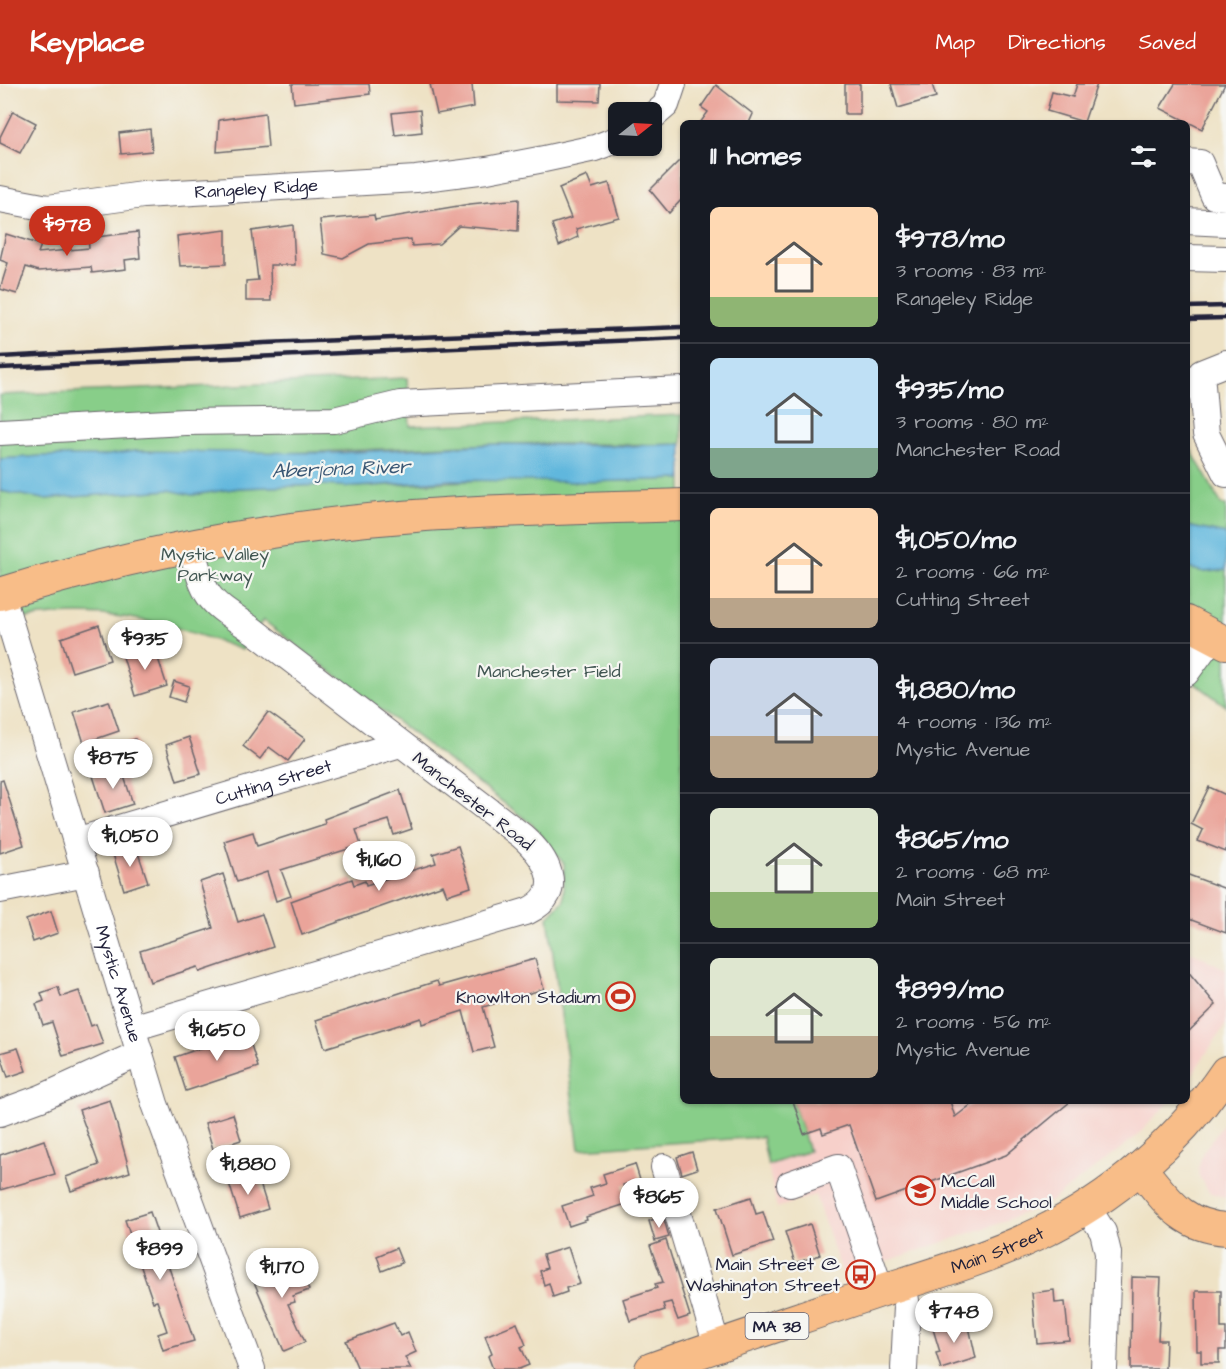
<!DOCTYPE html>
<html lang="en">
<head>
<meta charset="utf-8">
<style>
	body { margin:0; font-family:"Architects Daughter",sans-serif; background:#242831; color:#f1f3f6; height:100vh; display:flex; flex-direction:column; font-size:22px; white-space:nowrap }
	* { box-sizing:border-box; margin:0 }
	p { font-size:20px; color:#9ea1a6 }
	.icon { flex:none; width:33px; height:33px; fill:none; stroke:currentColor; stroke-width:2; stroke-linecap:round; stroke-linejoin:round }
	.map { position:relative; flex:1; overflow:hidden }
	.drawer { position:absolute; left:680px; top:36px; width:510px; height:984px; display:flex; flex-direction:column; background:#171b24; border-radius:9px; box-shadow:0 2px 4px #0004 }
	.drawer>* { flex:none }
	.needle { width:39px; rotate:72deg }
	.controls { position:absolute; left:608px; top:18px; display:grid; gap:12px }
	.controls a { display:grid; place-items:center; width:54px; height:54px; border-radius:9px; background:#171b24; box-shadow:0 2px 4px #0004; font-size:30px }
	.price { position:absolute; translate:-50% -51px; padding:0 14px; border-radius:21px; background:#fff; color:#222; font-size:20px; line-height:39px; filter:drop-shadow(0 2px 3px #0008) }
	.price::after { content:''; position:absolute; left:50%; top:36px; width:18px; height:14px; margin-left:-9px; background:inherit; clip-path:polygon(0 0,100% 0,50% 100%) }
	.price.active { background:#c8321e; color:#fff }
	ul { padding:0; list-style:none }
	li { display:flex; align-items:center; gap:18px; height:150px; padding:0 30px }
	li+li { border-top:2px solid #363941 }
	li span { display:grid; place-items:center; flex:none; width:168px; height:120px; border-radius:9px; color:#555 }
	li>.icon { margin-inline-start:auto }
	span .icon { width:72px; height:72px; fill:#fffc; stroke-width:1 }
	li b { font-size:26px }
	h2 { display:flex; justify-content:space-between; align-items:center; height:72px; padding:0 30px; font-size:26px }
	header { display:flex; align-items:center; gap:36px; box-sizing:border-box; height:84px; padding:0 30px; background:#c8321e; color:#fff }
	header strong { font-size:28px }
	nav { display:flex; gap:33px; margin-inline-start:auto; font-size:21px }
	.map>svg:first-child { display:block }
</style>
</head>
<body>
<header>
<strong>Keyplace</strong>
<nav><a>Map</a><a>Directions</a><a>Saved</a></nav>
</header>
<div class="map">
<svg width="1226" height="1285" viewBox="0 0 1226 1285">
	<rect width="100%" height="100%" fill="#f6f6f2"/>
	<filter id="ink" filterUnits="userSpaceOnUse"><feTurbulence type="fractalNoise" baseFrequency=".0167" numOctaves="2"/><feDisplacementMap in="SourceGraphic" scale="12" xChannelSelector="R" yChannelSelector="G"/><feConvolveMatrix kernelMatrix="1 2 1 2 8 2 1 2 1" color-interpolation-filters="sRGB"/></filter>
	<filter id="wash" filterUnits="userSpaceOnUse"><feTurbulence type="fractalNoise" baseFrequency=".008" numOctaves="4" result="noise"/><feDisplacementMap in="SourceGraphic" scale="24" xChannelSelector="R" yChannelSelector="G"/><feGaussianBlur stdDeviation="1.35" result="paint"/><feColorMatrix in="noise" values="0 0 0 0 0 0 0 0 0 0 0 0 0 0 0 0 0 1.4 0 .05"/><feComposite in="paint" operator="in"/></filter>
	<g filter="url(#wash)">
		<rect width="100%" height="100%" fill="#eee2c5"/>
		<g fill="#f7d0ca">
			<polygon points="1187,866 1226,885 1226,940 1187,998"/>
			<polygon points="793,1017 1170,1017 1137,1052 1050,1118 1000,1139 843,1192 815,1111 777,1124 768,1081 809,1067"/>
			<polygon points="1226,1036 1226,1114 1209,1108 1199,1092 1198,1084 1203,1068"/>
		</g>
		<g fill="#88ce89" stroke="#557862" stroke-width="1.5">
			<path d="M407 294 410 342 682 331V360C620 362 558 358 495 360 375 364 255 375 135 367L102 372H42L0 375V311Z"/>
			<polygon points="1186,357 1222,421 1226,421 1226,450 1187,442"/>
			<path d="M505 395 586 398 682 395V1017H793L809 1067 768 1081 762 1053 579 1065 548 833 564 816V780L533 741 263 536 242 566C158 534 89 519 0 539V407L44 415 169 406 193 411 239 404 322 401 355 403Z"/>
			<polygon points="1187,484 1205,488 1226,486 1226,622 1187,593"/>
		</g>
		<g fill="#60b7dd" stroke="#416c8c" stroke-width="1.5">
			<polygon points="498,360 630,362 682,360 682,395 586,398 453,396 355,403 322,401 239,404 192,411 169,406 44,415 0,407 0,375 42,372 102,372 135,367 336,369"/>
			<polygon points="1186,442 1226,450 1226,486 1205,488 1187,484"/>
		</g>
		<g id="blocks">
			<g fill="#eaa49a">
				<polygon points="292,0 369,0 370,10 294,19"/>
				<polygon points="430,0 472,0 474,23 437,30"/>
				<polygon points="557,0 600,0 599,17 557,16"/>
				<rect x="845" y="0" width="15" height="30"/>
				<polygon points="891,0 932,0 936,13 898,24"/>
				<polygon points="1077,0 1097,0 1084,38 1047,27 1052,8 1073,13"/>
				<polygon points="1175,0 1225,0 1202,45 1160,24"/>
				<polygon points="716,1 753,30 749,39 700,39 708,28 701,23"/>
				<polygon points="420,26 422,48 395,51 392,29"/>
				<polygon points="13,27 36,39 20,69 0,59 0,53"/>
				<polygon points="265,29 268,63 217,68 219,36"/>
				<polygon points="150,45 152,67 121,70 119,49"/>
				<polygon points="682,74 682,115 669,129 650,106"/>
				<polygon points="587,92 592,104 609,99 619,133 576,145 578,153 559,162 552,140 571,134 559,104"/>
				<polygon points="519,115 518,147 459,142 439,160 412,162 411,155 369,160 343,174 324,170 320,136 374,131 375,136 470,120"/>
				<polygon points="293,141 295,181 270,181 271,217 246,217 246,197 258,196 252,147"/>
				<polygon points="226,146 226,180 180,182 177,152"/>
				<polygon points="138,148 140,174 125,176 126,185 92,189 91,183 39,187 26,183 17,210 0,205 8,179 0,176 6,150 41,161 38,169 89,164 88,154"/>
				<polygon points="99,541 110,576 72,588 61,554"/>
				<polygon points="154,562 167,602 135,612 123,573"/>
				<polygon points="174,597 189,602 184,618 169,613"/>
				<polygon points="109,617 119,647 84,659 74,628"/>
				<polygon points="268,628 305,655 288,677 269,663 260,675 243,662"/>
				<polygon points="189,653 201,690 177,697 166,661"/>
				<polygon points="135,655 141,671 124,677 118,662"/>
				<polygon points="121,683 133,720 105,729 93,692"/>
				<polygon points="3,696 24,761 0,769 0,697"/>
				<polygon points="1209,703 1226,711 1226,768 1198,757 1203,746 1191,740"/>
				<polygon points="400,706 412,745 394,751 389,736 356,746 361,761 281,786 291,812 276,817 267,788 237,798 224,757 253,748 257,762 325,740 324,735"/>
				<polygon points="458,762 471,803 447,811 443,801 302,851 291,817 352,795 354,801 365,797 366,801 436,779 433,770"/>
				<polygon points="136,763 148,798 124,806 113,770"/>
				<polygon points="223,790 238,838 262,830 273,863 200,888 198,883 150,898 140,867 213,844 200,798"/>
				<polygon points="1186,790 1226,805 1226,849 1186,834"/>
				<polygon points="51,827 58,849 33,858 26,836"/>
				<polygon points="535,875 544,905 483,923 494,963 474,968 463,927 422,940 421,934 325,964 316,936 437,897 439,902"/>
				<polygon points="1186,885 1216,921 1186,950"/>
				<polygon points="58,903 61,913 79,907 91,942 96,940 103,960 63,972 52,938 43,941 36,920 44,917 41,909"/>
				<polygon points="247,948 258,983 186,1007 175,973"/>
				<polygon points="18,964 26,987 8,993 0,969"/>
				<polygon points="110,1016 130,1088 71,1107 66,1093 99,1081 79,1026"/>
				<polygon points="793,1017 950,1017 955,1033 976,1017 1071,1017 1006,1071 876,1118 849,1041 823,1050 821,1044 804,1050"/>
				<polygon points="233,1030 241,1056 213,1065 205,1039"/>
				<polygon points="44,1056 55,1090 0,1106 0,1071"/>
				<polygon points="692,1068 697,1085 682,1090 677,1073"/>
				<polygon points="635,1080 640,1096 623,1101 629,1119 586,1133 587,1136 569,1142 562,1122 593,1112 590,1104 606,1099 603,1090"/>
				<polygon points="257,1090 268,1125 240,1134 229,1099"/>
				<polygon points="751,1113 756,1130 763,1128 773,1158 732,1171 717,1124"/>
				<polygon points="150,1128 194,1257 163,1266 158,1250 167,1247 157,1217 153,1218 125,1136"/>
				<polygon points="663,1132 669,1153 655,1157 649,1137"/>
				<polygon points="810,1140 820,1171 795,1179 785,1148"/>
				<polygon points="666,1156 690,1232 678,1236 671,1218 663,1220 665,1226 630,1237 623,1215 657,1204 655,1200 663,1198 650,1162"/>
				<polygon points="568,1163 580,1200 566,1204 567,1208 553,1213 549,1199 544,1201 540,1187 547,1184 543,1171"/>
				<polygon points="396,1164 402,1179 382,1187 377,1172"/>
				<polygon points="297,1174 309,1206 293,1212 295,1218 288,1220 305,1258 284,1267 251,1191"/>
				<polygon points="1132,1193 1161,1194 1158,1256 1166,1256 1165,1285 1131,1285"/>
				<polygon points="1054,1206 1055,1219 1065,1218 1069,1256 1037,1259 1032,1209"/>
				<polygon points="1196,1207 1221,1207 1221,1244 1226,1244 1226,1266 1219,1266 1219,1279 1201,1279 1201,1267 1197,1267"/>
				<polygon points="967,1234 976,1274 941,1285 936,1269 940,1268 933,1245"/>
				<polygon points="394,1239 400,1252 408,1248 416,1268 405,1273 411,1285 358,1285 346,1257"/>
				<polygon points="517,1239 526,1261 521,1263 529,1281 519,1285 493,1285 488,1272 492,1270 485,1252"/>
			</g>
		</g>
	</g>
	<g filter="url(#ink)">
		<use href="#blocks" fill-opacity="0" stroke="#69656b" stroke-width="1.5"/>
		<g fill="none" stroke-linecap="round" stroke-linejoin="round">
			<defs>
				<g id="minor">
					<polyline points="651,34 666,21 673,0"/>
					<polyline points="1186,78 1200,79 1214,112 1226,113"/>
					<path id="s1" d="M0 115 48 124 143 111 416 95 487 86 544 75 595 64 618 55"/>
					<polyline points="1186,137 1226,139"/>
					<polyline points="1186,174 1226,175"/>
					<polyline points="1226,279 1201,289 1206,350 1226,390"/>
					<polyline points="0,348 185,338 334,336 400,320 682,306"/>
					<path id="s2" d="M1 509 155 1020 252 1285"/>
					<polyline points="1186,589 1213,552"/>
					<path id="s3" d="M76 757 400 660"/>
					<polyline points="0,806 86,789"/>
					<path d="M132 944 528 827C568 808 546 773 522 752L254 547C207 515 207 519 191 463"/>
					<polyline points="0,1029 41,1014 140,969"/>
					<polyline points="664,1083 717,1262"/>
					<polyline points="790,1100 838,1083 881,1207"/>
					<polyline points="1087,1123 1103,1148 1108,1169 1104,1285"/>
					<polyline points="903,1200 907,1222 904,1285"/>
				</g>
				<g id="major">
					<path d="M0 510C134 469 275 442 415 432 504 425 593 424 682 421"/>
					<polyline points="1186,538 1226,559"/>
					<path d="M1140 1084C1167 1116 1181 1142 1226 1145"/>
					<path id="s4" d="M651 1285C727 1258 804 1233 880 1207 933 1190 988 1174 1038 1150 1114 1114 1179 1057 1226 988"/>
				</g>
			</defs>
			<use href="#minor" stroke="#69656b" stroke-width="28"/>
			<use href="#major" stroke="#69656b" stroke-width="34"/>
			<use href="#minor" stroke="#fff" stroke-width="26"/>
			<use href="#major" stroke="#f8bd88" stroke-width="32"/>
			<g stroke="#22223b" stroke-width="4.5">
				<polyline points="1186,223 1226,222"/>
				<polyline points="1186,235 1226,234"/>
				<polyline points="0,273 264,259 682,243"/>
				<polyline points="0,284 682,254"/>
			</g>
		</g>
	</g>
	<defs>
		<symbol id="stadium-ring" viewBox="-11 -11 22 22"><circle r="9.5" fill="#f6f6f2" stroke="#c8321e" stroke-width="1.5"/><path d="M0-5a6.5 5 0 1 0 0 10a6.5 5 0 1 0 0-10ZM-3.5-1.8h7v3.6h-7Z" fill="#c8321e"/></symbol>
		<symbol id="school-ring" viewBox="-11 -11 22 22"><circle r="9.5" fill="#f6f6f2" stroke="#c8321e" stroke-width="1.5"/><path d="M0-5L7-2L0 1L-7-2ZM-4 1L0 2.5L4 1V4Q0 6-4 4Z" fill="#c8321e"/></symbol>
		<symbol id="bus-ring" viewBox="-11 -11 22 22"><circle r="9.5" fill="#f6f6f2" stroke="#c8321e" stroke-width="1.5"/><path d="M-5-6H5V4H4V6H2V4H-2V6H-4V4H-5ZM-3.5-4V0h7V-4ZM-3.5 1.2v1.5H-2V1.2ZM2 1.2v1.5H3.5V1.2Z" fill="#c8321e"/></symbol>
	</defs>
	<g fill-rule="evenodd">
		<use href="#stadium-ring" x="604" y="896" width="33" height="33"/>
		<use href="#school-ring" x="904" y="1090" width="33" height="33"/>
		<use href="#bus-ring" x="844" y="1174" width="33" height="33"/>
	</g>
	<g text-anchor="middle" stroke-width="4.5" stroke-linejoin="round" paint-order="stroke">
		<rect fill="#f6f6f2" stroke="#626272" stroke-width="1.5" x="745.5" y="1229" width="63" height="26" rx="4.5"/>
		<g font-size="16" font-weight="bold" fill="#22223b">
			<text x="777" y="1248">MA 38</text>
		</g>
		<g font-size="18" fill="#22223b" stroke="#f6f6f2">
			<text dy="6" stroke="none"><textPath href="#s1" startOffset="258">Rangeley Ridge</textPath></text>
			<text dy="6" stroke="none"><textPath href="#s3" startOffset="206">Cutting Street</textPath></text>
			<text transform="translate(473 717) rotate(38)" y="6">Manchester Road</text>
			<text dy="6" stroke="none"><textPath href="#s2" startOffset="408">Mystic Avenue</textPath></text>
			<text dy="6" stroke="none"><textPath href="#s4" startOffset="366">Main Street</textPath></text>
		</g>
		<g font-size="18" fill="#415652" stroke="#f6f6f2">
			<text x="215" y="476">Mystic Valley<tspan x="215" dy="21">Parkway</tspan></text>
			<text x="549" y="593">Manchester Field</text>
		</g>
		<g font-size="18" fill="#22223b" stroke="#f6f6f2" text-anchor="end">
			<text x="600" y="919">Knowlton Stadium</text>
			<text x="941" y="1103" text-anchor="start">McCall<tspan x="941" dy="21">Middle School</tspan></text>
			<text x="840" y="1186">Main Street @<tspan x="840" dy="21">Washington Street</tspan></text>
		</g>
		<g font-size="20" font-style="italic" fill="#385674" stroke="#f6f6f2">
			<text transform="translate(341 384) rotate(-2)" y="7">Aberjona River</text>
		</g>
	</g>
</svg>
<div class="controls">
<a><svg class="needle" viewBox="-14 -14 28 28"><path d="M0-13l5 13h-10z" fill="#e53935"/><path d="M0 13l5-13h-10z" fill="#9ea1a6"/></svg></a>
</div>
<b class="price active" style="left:67px;top:173px">$978</b>
<b class="price" style="left:145px;top:587px">$935</b>
<b class="price" style="left:113px;top:706px">$875</b>
<b class="price" style="left:130px;top:784px">$1,050</b>
<b class="price" style="left:379px;top:808px">$1,160</b>
<b class="price" style="left:217px;top:978px">$1,650</b>
<b class="price" style="left:248px;top:1112px">$1,880</b>
<b class="price" style="left:659px;top:1145px">$865</b>
<b class="price" style="left:160px;top:1197px">$899</b>
<b class="price" style="left:282px;top:1215px">$1,170</b>
<b class="price" style="left:954px;top:1260px">$748</b>
<section class="drawer">
<h2>11 homes<svg class="icon" aria-label="filters" viewBox="0 0 24 24"><path d="M4 7h16M4 17h16"/><circle cx="9" cy="7" r="2"/><circle cx="15" cy="17" r="2"/></svg></h2>
<ul>
<li><span style="background:linear-gradient(#ffd9b3 75%,#8fb573 0)"><svg class="icon" aria-label="home" viewBox="0 0 24 24"><path d="M3 11l9-7 9 7M6 9v11h12V9"/></svg></span><div><b>$978/mo</b><p>3 rooms · 83 m²</p><p>Rangeley Ridge</p></div></li>
<li><span style="background:linear-gradient(#bfe0f5 75%,#7fa58c 0)"><svg class="icon" aria-label="home" viewBox="0 0 24 24"><path d="M3 11l9-7 9 7M6 9v11h12V9"/></svg></span><div><b>$935/mo</b><p>3 rooms · 80 m²</p><p>Manchester Road</p></div></li>
<li><span style="background:linear-gradient(#ffd9b3 75%,#b9a48a 0)"><svg class="icon" aria-label="home" viewBox="0 0 24 24"><path d="M3 11l9-7 9 7M6 9v11h12V9"/></svg></span><div><b>$1,050/mo</b><p>2 rooms · 66 m²</p><p>Cutting Street</p></div></li>
<li><span style="background:linear-gradient(#c9d6e8 65%,#b9a48a 0)"><svg class="icon" aria-label="home" viewBox="0 0 24 24"><path d="M3 11l9-7 9 7M6 9v11h12V9"/></svg></span><div><b>$1,880/mo</b><p>4 rooms · 136 m²</p><p>Mystic Avenue</p></div></li>
<li><span style="background:linear-gradient(#dfe7d0 70%,#8fb573 0)"><svg class="icon" aria-label="home" viewBox="0 0 24 24"><path d="M3 11l9-7 9 7M6 9v11h12V9"/></svg></span><div><b>$865/mo</b><p>2 rooms · 68 m²</p><p>Main Street</p></div></li>
<li><span style="background:linear-gradient(#dfe7d0 65%,#b9a48a 0)"><svg class="icon" aria-label="home" viewBox="0 0 24 24"><path d="M3 11l9-7 9 7M6 9v11h12V9"/></svg></span><div><b>$899/mo</b><p>2 rooms · 56 m²</p><p>Mystic Avenue</p></div></li>
</ul>
</section>
</div>
</body>
</html>
